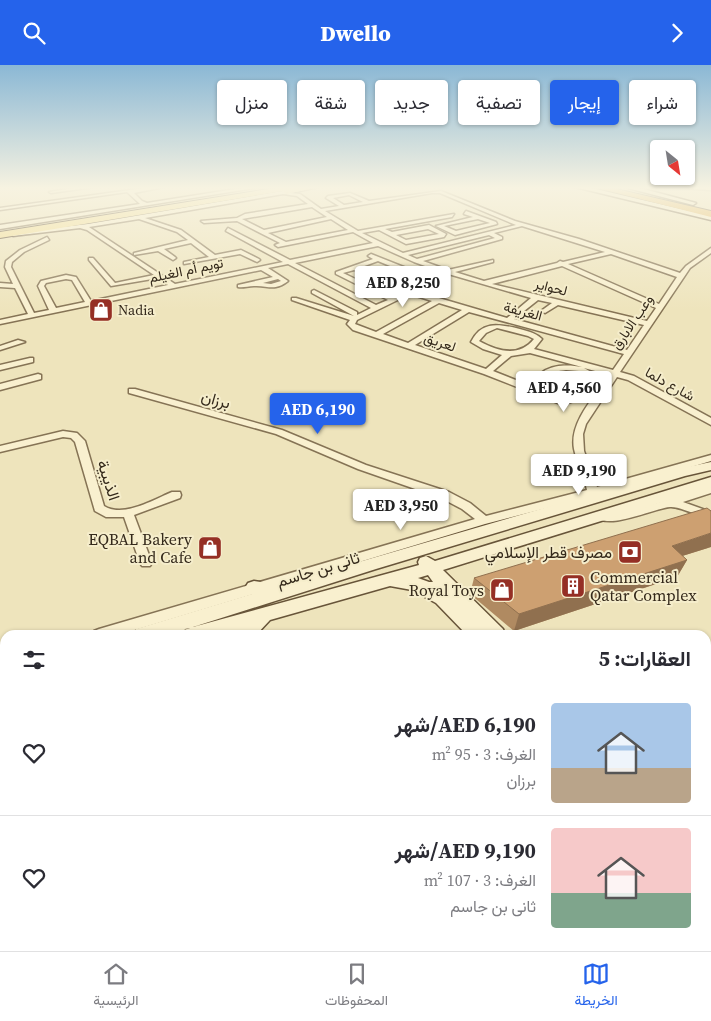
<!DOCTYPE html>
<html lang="ar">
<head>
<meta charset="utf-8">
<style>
	body { margin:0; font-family:"Source Serif 4",Vazirmatn,serif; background:#f2f2f3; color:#2b2b33; direction:rtl; height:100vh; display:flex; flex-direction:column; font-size:19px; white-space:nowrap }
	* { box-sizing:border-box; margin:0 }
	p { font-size:16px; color:#7c7c81 }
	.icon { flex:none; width:28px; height:28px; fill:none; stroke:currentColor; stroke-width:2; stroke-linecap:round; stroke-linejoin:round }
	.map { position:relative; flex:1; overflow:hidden; direction:ltr }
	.panel { position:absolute; left:0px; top:565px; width:711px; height:321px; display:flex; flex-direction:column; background:#fff; border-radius:15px 15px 0 0; box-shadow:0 1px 4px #0004; direction:rtl }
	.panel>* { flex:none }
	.top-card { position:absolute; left:15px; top:15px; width:681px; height:45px; direction:rtl; display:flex; gap:10px }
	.needle { width:32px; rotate:150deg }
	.tools { position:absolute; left:650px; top:75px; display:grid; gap:10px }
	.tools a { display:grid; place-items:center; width:45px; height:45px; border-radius:5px; background:#fff; box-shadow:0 1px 4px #0004; font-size:25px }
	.price { position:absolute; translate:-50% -42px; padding:0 11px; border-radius:5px; background:#fff; color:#222; font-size:16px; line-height:32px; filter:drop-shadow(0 1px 2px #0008) }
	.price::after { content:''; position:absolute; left:50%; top:30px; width:15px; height:11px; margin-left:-8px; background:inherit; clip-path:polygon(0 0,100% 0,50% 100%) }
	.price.selected { background:#2563eb; color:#fff }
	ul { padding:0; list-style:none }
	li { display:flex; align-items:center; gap:15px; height:125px; padding:0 20px }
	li+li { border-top:1px solid #e1e1e2 }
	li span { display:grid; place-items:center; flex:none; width:140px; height:100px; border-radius:5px; color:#555 }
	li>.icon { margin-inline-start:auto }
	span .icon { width:60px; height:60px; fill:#fffc; stroke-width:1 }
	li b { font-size:21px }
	h2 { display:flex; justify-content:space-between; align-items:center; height:60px; padding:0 20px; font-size:21px }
	.chip { padding:0 18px; border-radius:5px; background:#fff; box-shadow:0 1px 4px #0004; font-size:18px; line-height:45px }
	.chip.selected { background:#2563eb; color:#fff }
	header { display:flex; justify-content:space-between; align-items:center; height:65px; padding:0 20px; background:#2563eb; color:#fff; font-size:22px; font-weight:800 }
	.tab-bar { display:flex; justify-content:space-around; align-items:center; height:70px; border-top:1px solid #e1e1e2; background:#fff; font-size:14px; color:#7c7c81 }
	.tab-bar a { display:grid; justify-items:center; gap:2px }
	.tab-bar .selected { color:#2563eb }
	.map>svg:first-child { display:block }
</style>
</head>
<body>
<header><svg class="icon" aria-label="forward" viewBox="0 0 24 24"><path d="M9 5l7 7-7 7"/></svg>Dwello<svg class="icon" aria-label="search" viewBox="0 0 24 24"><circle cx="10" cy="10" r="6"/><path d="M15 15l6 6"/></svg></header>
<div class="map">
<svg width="711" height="886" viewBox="0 0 711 886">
	<rect width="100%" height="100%" fill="#eee4bc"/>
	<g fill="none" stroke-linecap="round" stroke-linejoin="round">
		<defs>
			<g id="street">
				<polygon points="79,122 94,122 51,128 49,127"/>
				<polygon points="152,122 164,122 134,128 142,136 147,138 248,122 260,122 0,164 0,160 140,139 127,127 0,145 0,143"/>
				<path d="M306 122H318L291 128 300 129 321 144 339 141 326 133 328 131 350 128 369 136 441 126 515 156 579 174 680 208 686 201 711 183V188L690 203 684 212 620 307 634 311 711 353V360L628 315 617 312 586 359 583 369 584 386 597 422 711 390V396L597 430 485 459 118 570H92L94 566 99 564 475 454 462 444 441 433 358 404 276 369 129 328V324H135L282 365 366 400 449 427 470 438 486 451 587 425C584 411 577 398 574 384 569 357 595 331 610 310L584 303 595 309C589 325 577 341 558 338L484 309 353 265 347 259 350 255 292 235V233H296L354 251 312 228V226L314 225 357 247V250L371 243 288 199 268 203 288 216C274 227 268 220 254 221 248 221 243 223 238 222V220L273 212 261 205 0 259V255L28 249 15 223 0 222V218L13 219 5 202 6 196 20 185 47 172 49 175 24 187 12 197 11 202 34 248 49 245 38 221 41 216 66 210 76 212 91 236 168 220 158 213 111 221 89 195V193H93L115 218 154 210 87 165 80 163 13 171 11 168 88 159ZM432 128H440L516 160 403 188 362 168 379 165 406 179 444 172 446 169 429 160 392 167 385 164 452 152 454 149 358 166 325 146ZM283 129 297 131 308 139 245 149 237 153 201 156 204 158 237 156 280 178 275 180 278 182 353 167 373 178 290 195 228 163 226 166 283 197 175 219 89 162 139 154 177 167 188 175 134 188V190L158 186 173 195 176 193 175 192 164 184 191 178 209 192 184 197V199L240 189 257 197 260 195 259 194 241 185 215 190 181 165 145 153ZM349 130 363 137 344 140 333 133ZM312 142 327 152 264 165 242 154ZM331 154 348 165 286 177 268 168ZM522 161 605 187 563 197 560 196 557 198 484 216 455 207 493 197V195L448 205 423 196 502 174V172L494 168ZM428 164 439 169 406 175 396 170ZM489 170 495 173 417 194 408 190ZM378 181 414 197 439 206 429 212 371 189 368 191 373 194 336 207V209L388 235 376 240 295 198ZM611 189 677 212 659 239 568 199ZM378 196 424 215 409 224 359 203ZM562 201 656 243 647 256 492 219ZM354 205 399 225 404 227 393 232 343 208ZM445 208 531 233 507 253 415 226ZM66 214 72 215 85 237 56 243 44 221 46 218ZM278 214 281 216 271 219 263 218ZM410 229 432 236 376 267 355 259 357 255ZM538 235 552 238 541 246 545 248 558 240 644 260 627 285 514 254ZM439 238 462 245 408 278 383 269ZM469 247 624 289 613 305 534 284 542 274C535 267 526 266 516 263 498 259 481 256 471 277L483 284 502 290 486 304 415 280ZM497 263 528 271 534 274C519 293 497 286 479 276L486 268ZM530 288 582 302C561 298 540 301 531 321L493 306 511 291ZM566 305 579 306 586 310C582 321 575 332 562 333L538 324C546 310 549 307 566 305Z"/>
				<polygon points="665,122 711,123 711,125"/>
				<path d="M466 146 496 157 497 159 455 170 436 161 473 152 464 149ZM478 154 490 158 456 166 444 161Z"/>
				<polygon points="18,275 25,277 0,285 0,281"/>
				<polygon points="30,293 33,293 33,297 0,305 0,300"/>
				<polygon points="38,309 41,310 41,314 0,325 0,319"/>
				<path d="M63 366 77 368 85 376 104 441C123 453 153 435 172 427H180L181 430 180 433 134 450 152 498 150 501H142L140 498 124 452H106L95 446 75 377 71 373 63 372 0 387V381Z"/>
				<path d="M711 420V428L683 437 711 447V455C701 452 679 441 670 442 655 443 607 466 595 451 601 444 620 447 629 445 658 440 683 428 711 420Z"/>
				<polygon points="5,591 5,603 0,604 0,592"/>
				<polygon points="515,881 539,881 537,886 513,886"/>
			</g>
			<g id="secondary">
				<polygon points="575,122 587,122 711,151 711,155"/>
				<polygon points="624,122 636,122 696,138 693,140"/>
				<path d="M711 397V405L685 411 376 504 193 562 419 500 418 497 420 493 426 491 435 496 711 412V422L443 505 503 564 505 570H467L436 538 412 525 390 521 270 555 256 570H234L236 565 219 570H183L185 564 190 563 168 570H134L136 564 143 562 252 529 248 528 245 523 248 518 254 516 280 520 678 404ZM428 510 433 517H429L418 513Z"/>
				<polygon points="5,601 5,647 0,649 0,602"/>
				<polygon points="706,749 711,751 711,802 706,800"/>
			</g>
			<polygon id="primary" points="281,122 319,122 286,129 283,126 0,173 0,167"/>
			<polygon id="highway" points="593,122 608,122 711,146 711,152"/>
		</defs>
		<use href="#street" stroke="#857355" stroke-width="3"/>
		<use href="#secondary" stroke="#675439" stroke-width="3"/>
		<use href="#primary" stroke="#52412a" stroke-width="2"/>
		<use href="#highway" stroke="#52412a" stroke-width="2"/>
		<use href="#street" fill="#f9f0cf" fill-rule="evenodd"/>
		<use href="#secondary" fill="#f9f0cf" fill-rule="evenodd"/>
		<use href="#primary" fill="#f3de91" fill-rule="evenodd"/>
		<use href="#highway" fill="#e1ad49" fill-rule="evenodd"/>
	</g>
	<polygon fill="#b08a61" points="711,482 682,491 687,495 677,512 514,566 470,529 474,513"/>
	<g fill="#90704f">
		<polygon points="711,468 711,482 663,497 672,481"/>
		<polygon points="687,495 677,512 514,566 519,549"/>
	</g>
	<polygon fill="#cda071" stroke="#90704f" points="707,443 711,446 711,468 672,481 687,495 519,549 474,513"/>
	<linearGradient id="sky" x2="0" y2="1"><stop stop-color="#8bb8d5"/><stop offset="0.5" stop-color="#f7f3e1"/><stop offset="1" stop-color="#f7f3e1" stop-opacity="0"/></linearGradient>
	<rect width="711" height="246" fill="url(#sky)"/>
	<defs>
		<symbol id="shop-square" viewBox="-11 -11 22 22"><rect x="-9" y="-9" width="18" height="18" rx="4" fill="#952f25" stroke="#f5edcb"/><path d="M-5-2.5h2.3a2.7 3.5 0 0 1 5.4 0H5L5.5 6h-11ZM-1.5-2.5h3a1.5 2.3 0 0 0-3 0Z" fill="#fff"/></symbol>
		<symbol id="bank-square" viewBox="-11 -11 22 22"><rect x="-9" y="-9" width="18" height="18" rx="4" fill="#952f25" stroke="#f5edcb"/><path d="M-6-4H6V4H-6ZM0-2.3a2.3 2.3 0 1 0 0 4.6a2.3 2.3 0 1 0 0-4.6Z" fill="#fff"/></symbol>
		<symbol id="building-square" viewBox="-11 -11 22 22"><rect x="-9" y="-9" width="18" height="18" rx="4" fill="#952f25" stroke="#f5edcb"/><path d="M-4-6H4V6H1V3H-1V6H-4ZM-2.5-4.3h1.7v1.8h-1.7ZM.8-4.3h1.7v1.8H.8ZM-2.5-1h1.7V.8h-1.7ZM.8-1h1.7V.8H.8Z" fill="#fff"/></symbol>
	</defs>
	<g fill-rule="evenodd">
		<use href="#shop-square" x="87" y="231" width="28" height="28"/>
		<use href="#shop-square" x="196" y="469" width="28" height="28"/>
		<use href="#bank-square" x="616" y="473" width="28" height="28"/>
		<use href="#building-square" x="559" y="507" width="28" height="28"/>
		<use href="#shop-square" x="488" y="511" width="28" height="28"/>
	</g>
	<g text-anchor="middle" stroke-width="4" stroke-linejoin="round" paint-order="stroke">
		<g font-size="14" fill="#34291b" stroke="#f5edcb">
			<text transform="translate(186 205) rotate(-12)" y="5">تويم أم الغيلم</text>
			<text transform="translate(551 222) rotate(14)" y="5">لحواير</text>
			<text transform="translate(523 246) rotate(15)" y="5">الغريفة</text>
			<text transform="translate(632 257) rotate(-56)" y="5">وعب الابارق</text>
			<text transform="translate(440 277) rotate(19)" y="5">لعريق</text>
			<text transform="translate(670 319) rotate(29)" y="5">شارع دلما</text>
		</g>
		<g font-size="14" fill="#34291b" stroke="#f5edcb" text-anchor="start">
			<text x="118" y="250">Nadia</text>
		</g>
		<g font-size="16" fill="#34291b" stroke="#f5edcb">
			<text transform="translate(216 334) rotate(16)" y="6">برزان</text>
			<text transform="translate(109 415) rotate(72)" y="6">الذيبية</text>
			<text transform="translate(318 504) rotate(-17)" y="6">ثانى بن جاسم</text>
		</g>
		<g font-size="16" fill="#34291b" stroke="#f5edcb" text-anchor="end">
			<text x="192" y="480">EQBAL Bakery<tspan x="192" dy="18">and Cafe</tspan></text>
			<text x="612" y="493">مصرف قطر الإسلامي</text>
			<text x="590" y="518" text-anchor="start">Commercial<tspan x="590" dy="18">Qatar Complex</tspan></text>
			<text x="484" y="531">Royal Toys</text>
		</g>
	</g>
</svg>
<div class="tools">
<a><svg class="needle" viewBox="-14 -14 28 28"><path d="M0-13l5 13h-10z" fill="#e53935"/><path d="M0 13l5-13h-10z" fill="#7c7c81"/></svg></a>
</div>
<b class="price" style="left:403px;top:243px">AED 8,250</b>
<b class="price" style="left:564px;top:348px">AED 4,560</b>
<b class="price selected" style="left:318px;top:370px">AED 6,190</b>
<b class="price" style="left:579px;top:431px">AED 9,190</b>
<b class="price" style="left:401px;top:466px">AED 3,950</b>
<div class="top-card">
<a class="chip">شراء</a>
<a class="chip selected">إيجار</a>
<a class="chip">تصفية</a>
<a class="chip">جديد</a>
<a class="chip">شقة</a>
<a class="chip">منزل</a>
</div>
<section class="panel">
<h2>العقارات: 5<svg class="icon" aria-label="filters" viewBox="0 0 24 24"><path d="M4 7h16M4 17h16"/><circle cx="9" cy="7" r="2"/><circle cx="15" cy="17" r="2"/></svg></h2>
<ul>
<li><span style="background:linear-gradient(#a9c7e8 65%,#b9a48a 0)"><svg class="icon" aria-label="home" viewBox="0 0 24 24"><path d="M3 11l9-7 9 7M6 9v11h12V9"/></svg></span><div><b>AED 6,190/شهر</b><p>الغرف: 3 · 95 m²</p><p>برزان</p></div><svg class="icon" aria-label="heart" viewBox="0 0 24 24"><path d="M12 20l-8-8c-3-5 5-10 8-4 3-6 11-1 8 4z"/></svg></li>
<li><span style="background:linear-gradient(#f6c9c9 65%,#7fa58c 0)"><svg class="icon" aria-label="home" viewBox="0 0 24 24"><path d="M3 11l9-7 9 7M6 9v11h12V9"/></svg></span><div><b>AED 9,190/شهر</b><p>الغرف: 3 · 107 m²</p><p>ثانى بن جاسم</p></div><svg class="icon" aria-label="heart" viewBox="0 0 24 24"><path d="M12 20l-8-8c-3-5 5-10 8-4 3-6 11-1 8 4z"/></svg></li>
</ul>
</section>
</div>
<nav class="tab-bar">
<a class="selected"><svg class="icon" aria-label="map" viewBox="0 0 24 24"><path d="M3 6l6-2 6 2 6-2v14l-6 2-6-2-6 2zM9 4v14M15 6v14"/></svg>الخريطة</a>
<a><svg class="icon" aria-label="saved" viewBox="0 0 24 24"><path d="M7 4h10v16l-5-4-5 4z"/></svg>المحفوظات</a>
<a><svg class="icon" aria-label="home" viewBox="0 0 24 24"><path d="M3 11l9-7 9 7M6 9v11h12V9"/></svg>الرئيسية</a>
</nav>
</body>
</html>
